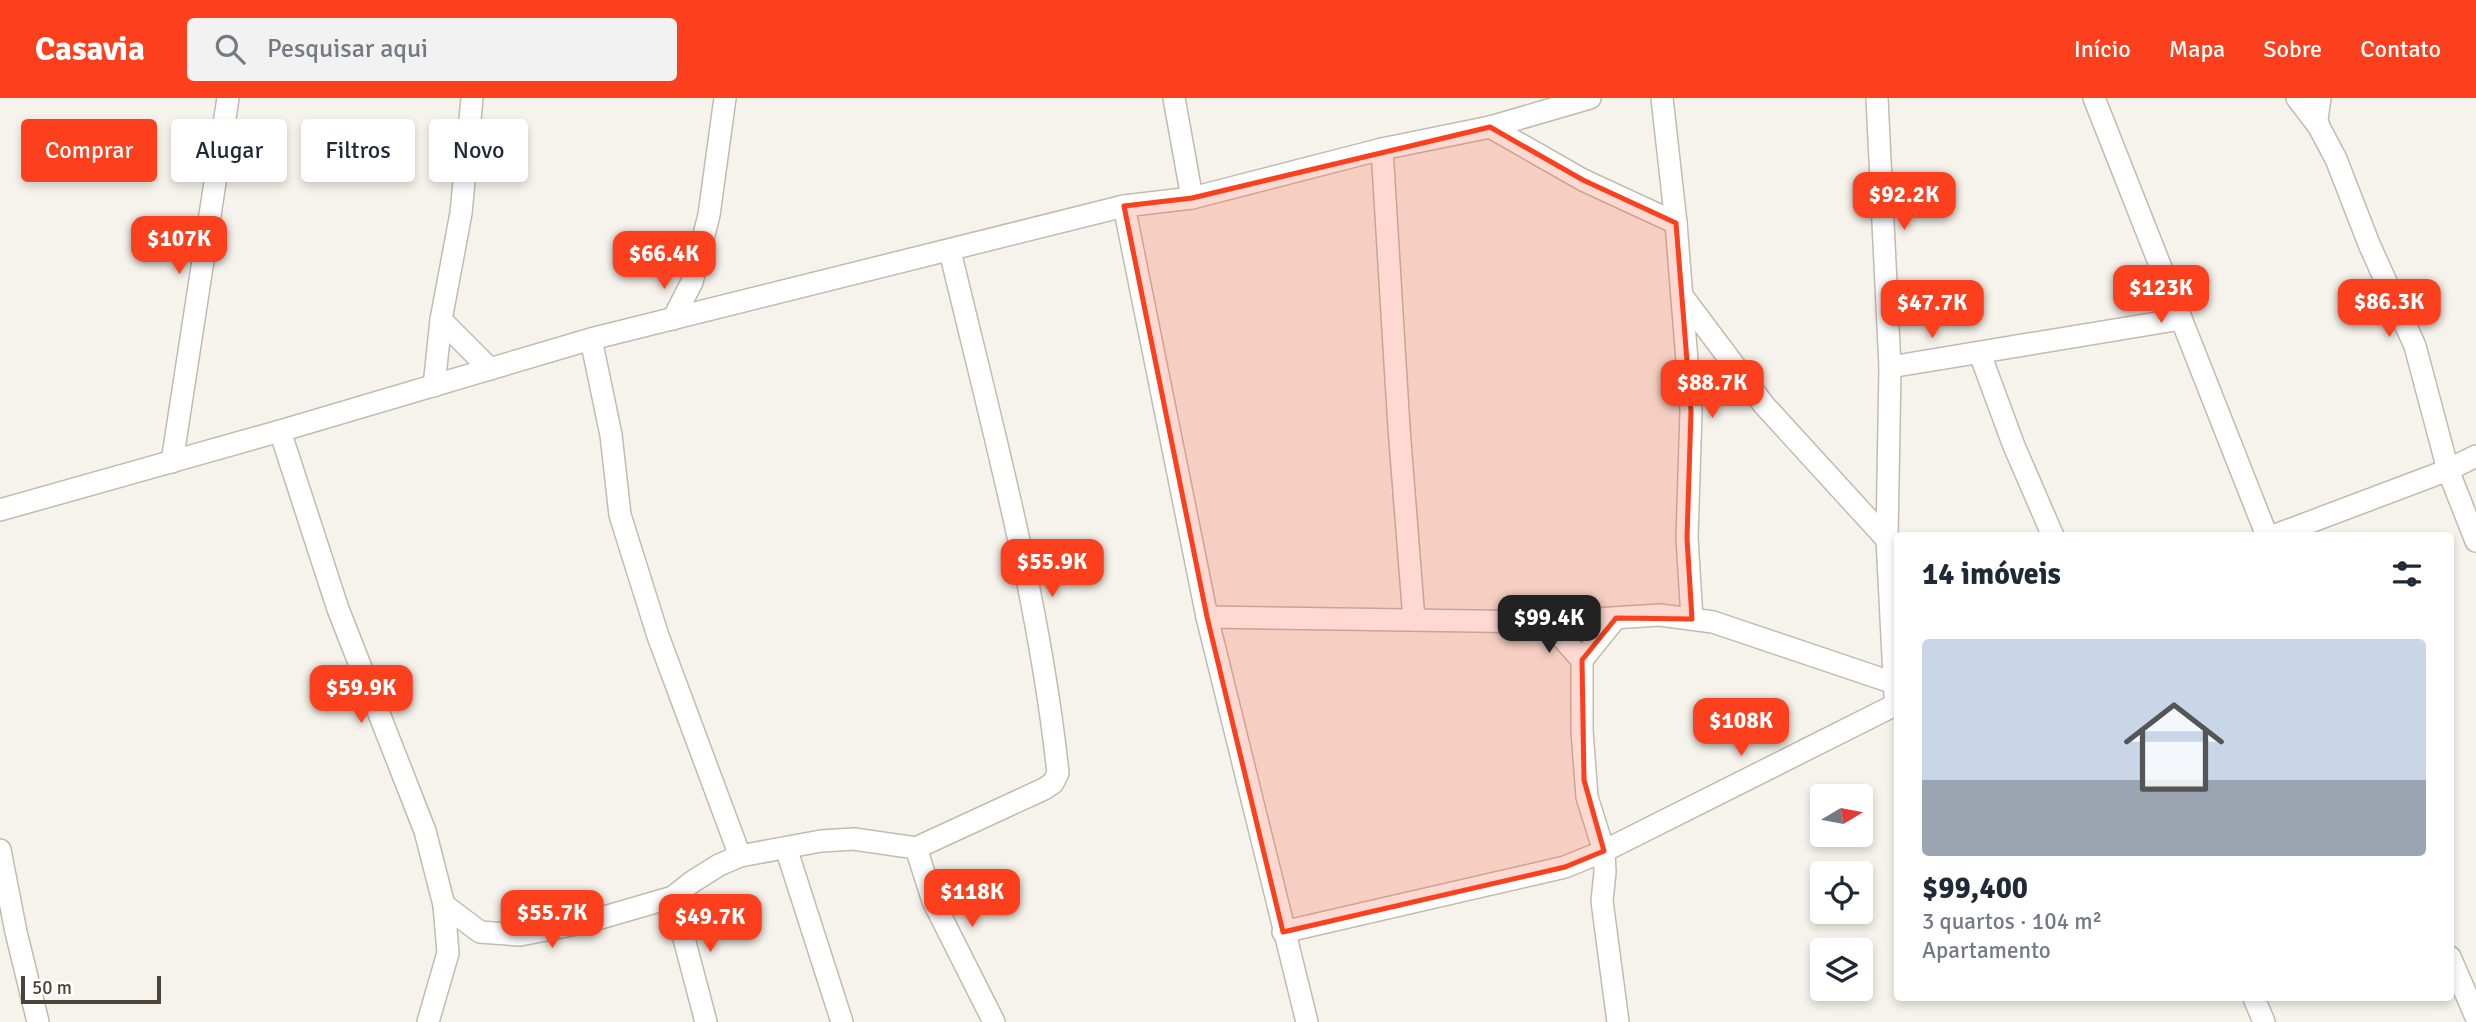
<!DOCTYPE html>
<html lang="pt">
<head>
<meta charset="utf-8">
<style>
	body { margin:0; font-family:Signika,sans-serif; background:#f2f2f3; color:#1f2937; height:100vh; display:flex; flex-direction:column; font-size:26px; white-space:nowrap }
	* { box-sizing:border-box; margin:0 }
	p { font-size:23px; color:#747a83 }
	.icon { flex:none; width:38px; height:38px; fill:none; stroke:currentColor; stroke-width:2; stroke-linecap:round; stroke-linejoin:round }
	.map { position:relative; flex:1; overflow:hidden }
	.drawer { position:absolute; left:1894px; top:434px; width:560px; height:469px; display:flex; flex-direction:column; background:#fff; border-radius:7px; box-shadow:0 4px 10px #0003 }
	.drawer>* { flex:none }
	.guide { position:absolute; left:21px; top:21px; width:665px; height:63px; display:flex; gap:14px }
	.needle { width:46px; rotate:80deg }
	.tools { position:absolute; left:1810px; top:686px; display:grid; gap:14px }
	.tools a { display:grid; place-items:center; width:63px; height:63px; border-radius:7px; background:#fff; box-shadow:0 4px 10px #0003; font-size:35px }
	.scale { position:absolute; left:21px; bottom:18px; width:140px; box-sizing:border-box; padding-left:7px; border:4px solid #4b4439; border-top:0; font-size:19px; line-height:24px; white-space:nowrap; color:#4b4439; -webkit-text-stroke:5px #fff; paint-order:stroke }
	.price { position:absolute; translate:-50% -60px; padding:0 16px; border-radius:14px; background:#fc3f1d; color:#fff; font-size:23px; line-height:46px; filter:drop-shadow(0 2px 4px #0008) }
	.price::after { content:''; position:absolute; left:50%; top:42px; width:21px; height:16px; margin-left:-10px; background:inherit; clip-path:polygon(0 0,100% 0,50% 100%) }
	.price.active { background:#222; color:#fff }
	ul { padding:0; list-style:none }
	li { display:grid; align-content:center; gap:14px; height:371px; padding:0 28px }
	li+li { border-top:2px solid #e0e1e3 }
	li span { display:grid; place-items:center; height:217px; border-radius:7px; color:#555 }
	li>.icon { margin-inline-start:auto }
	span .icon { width:126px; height:126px; fill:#fffc; stroke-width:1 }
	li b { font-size:30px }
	h2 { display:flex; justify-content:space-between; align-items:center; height:84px; padding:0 28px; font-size:30px }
	.pill { padding:0 24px; border-radius:7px; background:#fff; box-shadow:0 4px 10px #0003; font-size:24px; line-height:63px }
	.pill.active { background:#fc3f1d; color:#fff }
	header { display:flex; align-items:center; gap:42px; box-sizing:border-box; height:98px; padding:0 35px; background:#fc3f1d; color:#fff }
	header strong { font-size:33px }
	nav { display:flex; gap:38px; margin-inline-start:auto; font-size:24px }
	.search { width:490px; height:63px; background:#f2f2f3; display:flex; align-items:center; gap:18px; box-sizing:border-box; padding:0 24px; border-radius:7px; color:#747a83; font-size:26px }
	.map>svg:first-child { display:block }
</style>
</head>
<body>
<header>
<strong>Casavia</strong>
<div class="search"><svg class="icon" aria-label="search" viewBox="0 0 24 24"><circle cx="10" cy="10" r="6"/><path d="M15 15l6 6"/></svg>Pesquisar aqui</div>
<nav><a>Início</a><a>Mapa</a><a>Sobre</a><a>Contato</a></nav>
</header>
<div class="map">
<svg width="2476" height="924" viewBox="0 0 2476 924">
	<rect width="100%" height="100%" fill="#f6f3ec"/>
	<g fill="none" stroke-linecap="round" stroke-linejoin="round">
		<defs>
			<g id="minor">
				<polyline points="1174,0 1192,100"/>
				<polyline points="1662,0 1676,125 1691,313 1687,440 1692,521"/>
				<polyline points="1877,0 1890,269 1887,441 1895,598"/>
				<polyline points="2094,0 2267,438"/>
				<polyline points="2297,0 2319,29 2336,61 2369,146 2415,248 2448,372 2476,443"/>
				<polyline points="1490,29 1583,82 1676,125"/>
				<polyline points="2319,29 2317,21 2320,0"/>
				<polyline points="1382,51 1399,330 1414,522"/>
				<polyline points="1124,108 1207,519 1307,924"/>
				<polyline points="1683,199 1764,307 1891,446"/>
				<polyline points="673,221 692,184 709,117 725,0"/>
				<polyline points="441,222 490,271"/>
				<polyline points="1980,256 2014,348 2053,438"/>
				<polyline points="1890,269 2181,221"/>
				<polyline points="434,288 441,222 461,115 472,0"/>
				<polyline points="280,333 338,511 425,733 444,807 448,855 428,924"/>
				<polyline points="172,364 228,0"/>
				<polyline points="0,412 280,333 591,241 1124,108 1192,100 1382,51 1490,29 1590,0"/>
				<polyline points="2273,438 2448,372 2476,358"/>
				<polyline points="1207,519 1548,524 1660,517 1713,524 1894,585"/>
				<polyline points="1616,520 1582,562 1582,633 1587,699 1604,753 1605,774 1602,803 1618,924"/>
				<polyline points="1548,524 1582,562"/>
				<polyline points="786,750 842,924"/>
				<polyline points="916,750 933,803 994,924"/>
				<polyline points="0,752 16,834 38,924"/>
				<path d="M740 758 821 743 854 741 916 750 1044 691 1053 685 1058 675C1039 498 991 325 950 153"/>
				<polyline points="673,799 706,924"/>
				<polyline points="444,807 480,834 520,837 587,824 673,799 692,784 719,767 740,758 658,538 620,417 611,337 591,241"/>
				<polyline points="1283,834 1565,769 1604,753 1897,606"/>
				<polyline points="2450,859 2476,919"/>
				<polyline points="2254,900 2264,924"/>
			</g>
		</defs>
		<use href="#minor" stroke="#c2bbae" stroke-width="24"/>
		<use href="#minor" stroke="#fff" stroke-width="21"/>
	</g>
	<path fill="#fc3f1d" fill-opacity="0.2" stroke="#fc3f1d" stroke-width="5" stroke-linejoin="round" d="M1490 29 1583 82 1676 125 1691 313 1687 440 1692 521 1616 520 1582 562 1584 682 1604 753 1565 769 1283 834 1207 519 1124 108 1192 100Z"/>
</svg>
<div class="tools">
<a><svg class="needle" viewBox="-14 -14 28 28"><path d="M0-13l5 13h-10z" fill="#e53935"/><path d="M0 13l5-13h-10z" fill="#747a83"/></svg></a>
<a><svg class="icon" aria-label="locate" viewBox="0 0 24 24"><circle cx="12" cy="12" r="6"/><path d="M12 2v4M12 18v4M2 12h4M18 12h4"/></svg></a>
<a><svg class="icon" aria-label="layers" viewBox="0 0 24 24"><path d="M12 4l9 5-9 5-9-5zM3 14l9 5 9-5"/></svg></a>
</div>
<div class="scale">50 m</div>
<b class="price" style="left:1904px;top:134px">$92.2K</b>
<b class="price" style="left:179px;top:178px">$107K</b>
<b class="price" style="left:664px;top:193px">$66.4K</b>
<b class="price" style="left:2161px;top:227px">$123K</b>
<b class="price" style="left:2389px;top:241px">$86.3K</b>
<b class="price" style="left:1932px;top:242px">$47.7K</b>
<b class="price" style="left:1712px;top:322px">$88.7K</b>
<b class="price" style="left:1052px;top:501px">$55.9K</b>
<b class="price active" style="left:1549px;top:557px">$99.4K</b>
<b class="price" style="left:361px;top:627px">$59.9K</b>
<b class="price" style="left:1741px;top:660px">$108K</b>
<b class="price" style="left:972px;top:831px">$118K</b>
<b class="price" style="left:552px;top:852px">$55.7K</b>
<b class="price" style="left:710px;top:856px">$49.7K</b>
<div class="guide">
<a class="pill active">Comprar</a>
<a class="pill">Alugar</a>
<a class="pill">Filtros</a>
<a class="pill">Novo</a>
</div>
<section class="drawer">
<h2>14 imóveis<svg class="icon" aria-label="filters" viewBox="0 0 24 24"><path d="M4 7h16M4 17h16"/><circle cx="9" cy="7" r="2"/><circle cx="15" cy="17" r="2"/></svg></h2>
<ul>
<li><span style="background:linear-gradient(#c9d6e8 65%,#9aa5b1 0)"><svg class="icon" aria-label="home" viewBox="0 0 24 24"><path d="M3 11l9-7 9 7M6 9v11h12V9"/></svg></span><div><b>$99,400</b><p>3 quartos · 104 m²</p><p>Apartamento</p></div></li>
</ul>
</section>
</div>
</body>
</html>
